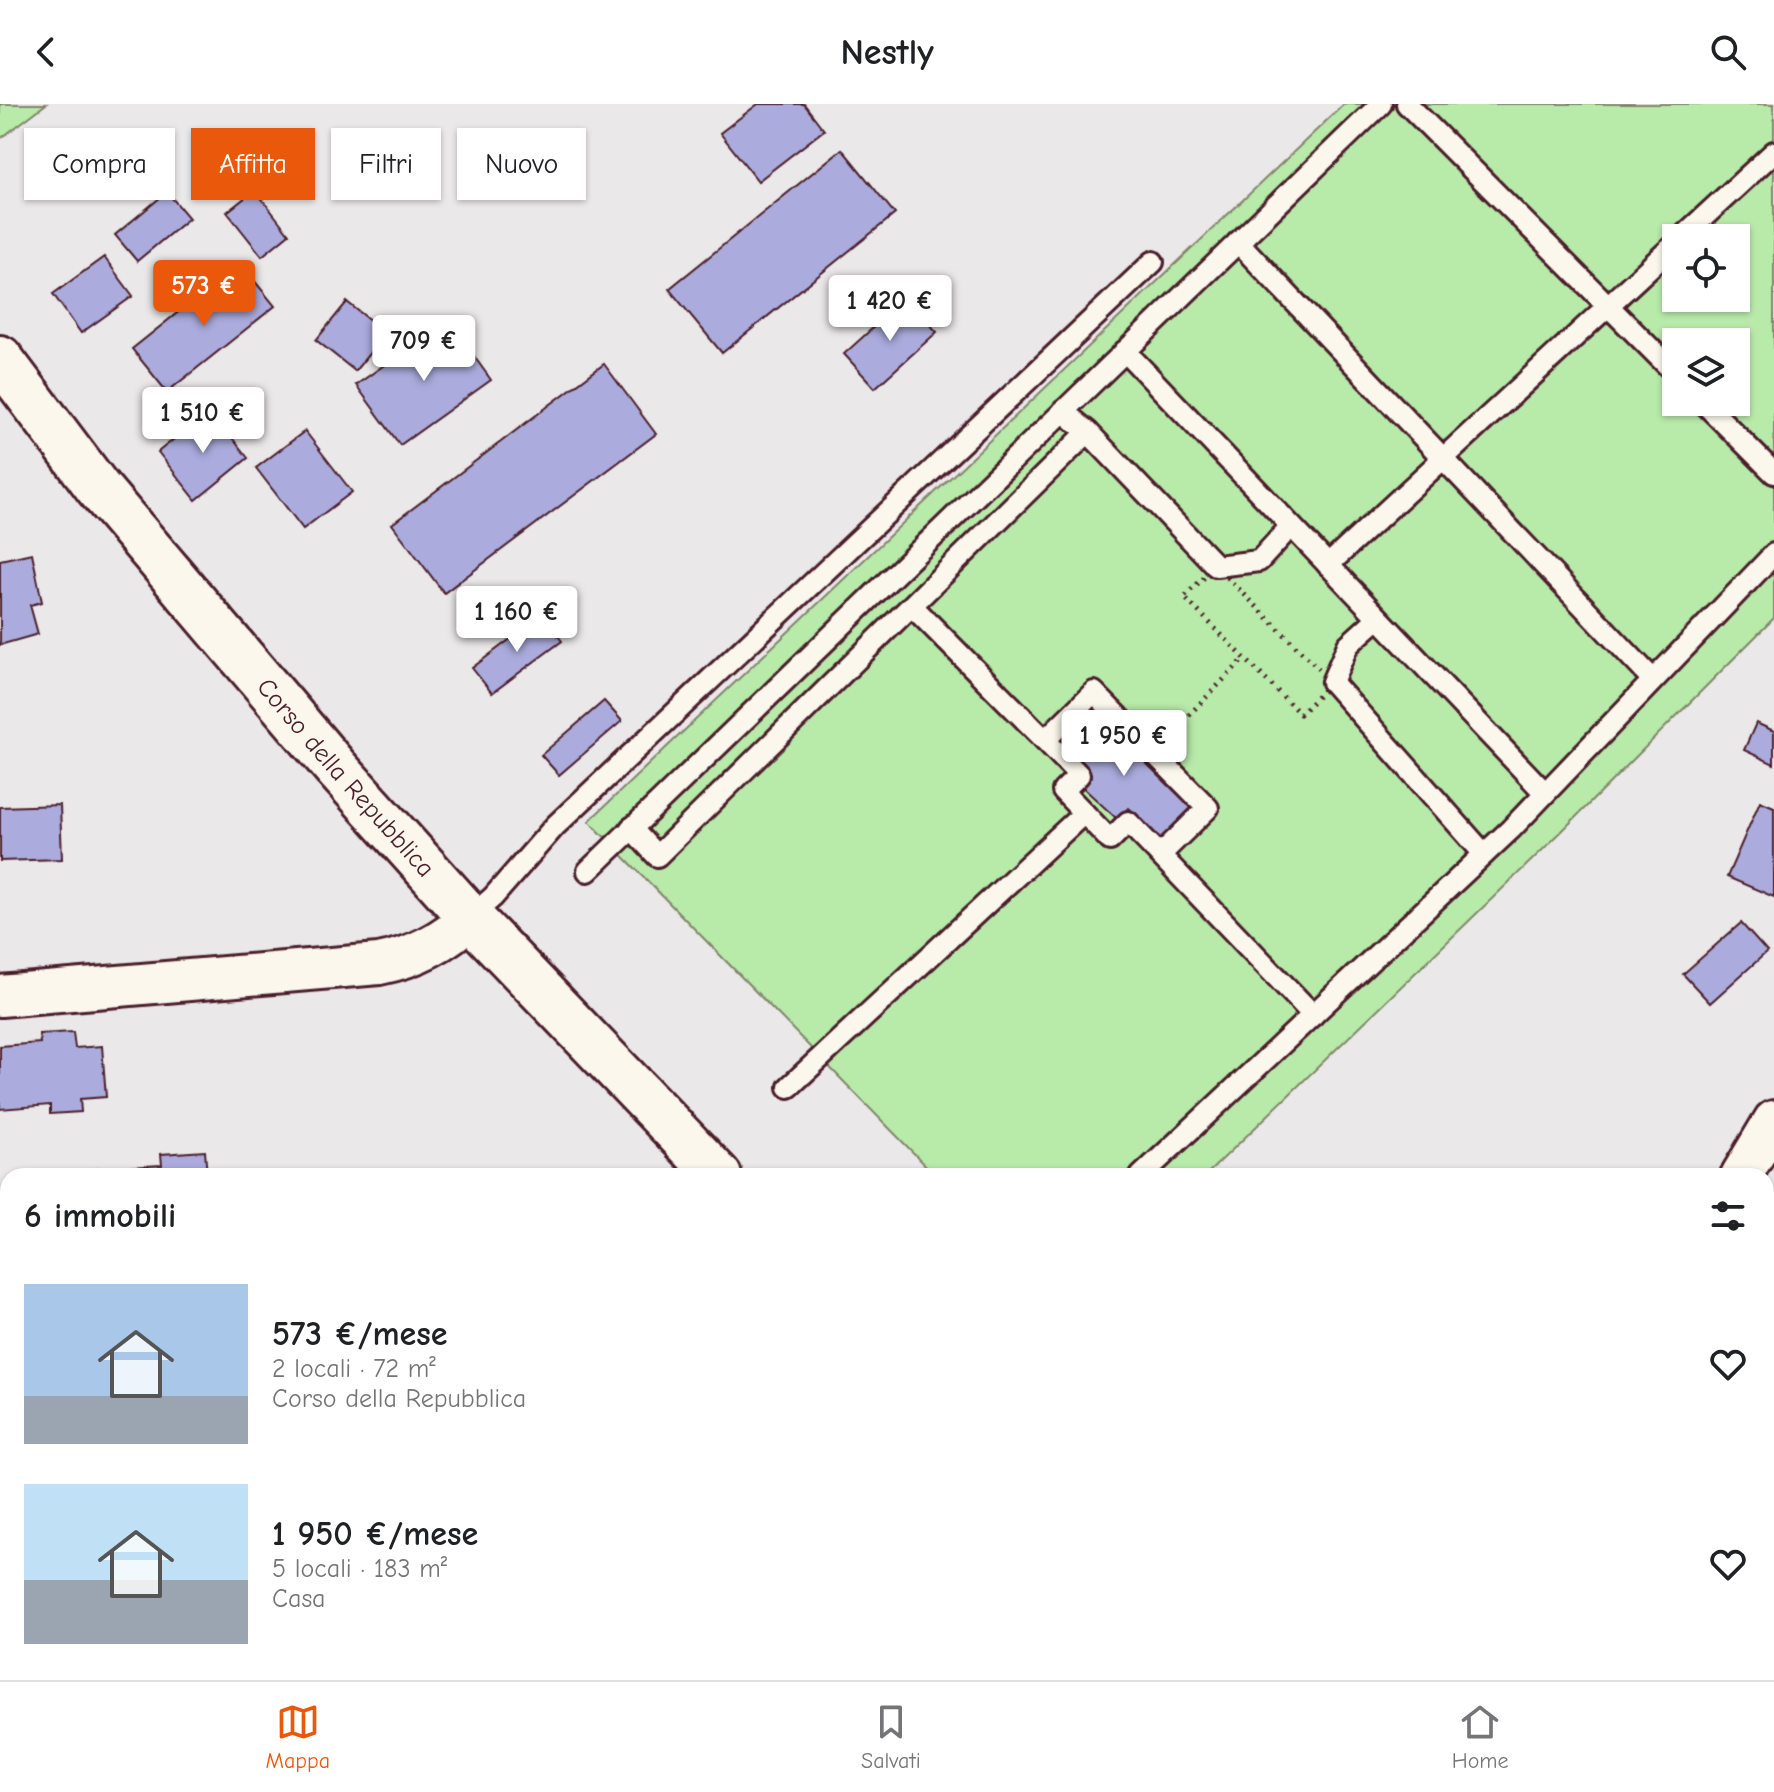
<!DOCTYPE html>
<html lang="it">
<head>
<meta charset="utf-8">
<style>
	body { margin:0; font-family:"Comic Neue",sans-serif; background:#f2f2f2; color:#202124; height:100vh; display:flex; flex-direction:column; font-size:30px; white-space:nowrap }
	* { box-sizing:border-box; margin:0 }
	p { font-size:26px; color:#757577 }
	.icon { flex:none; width:44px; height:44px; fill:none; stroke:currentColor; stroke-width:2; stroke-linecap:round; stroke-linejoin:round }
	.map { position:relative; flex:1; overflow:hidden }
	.sheet { position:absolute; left:0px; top:1064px; width:1774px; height:512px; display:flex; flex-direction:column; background:#fff; border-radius:24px 24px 0 0; box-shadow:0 2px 6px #0004 }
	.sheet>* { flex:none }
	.banner { position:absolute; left:24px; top:24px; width:800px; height:72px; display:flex; gap:16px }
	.controls { position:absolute; left:1662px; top:120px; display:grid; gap:16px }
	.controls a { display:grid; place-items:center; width:88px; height:88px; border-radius:0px; background:#fff; box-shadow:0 2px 6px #0004; font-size:40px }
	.price { position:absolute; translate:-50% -68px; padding:0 18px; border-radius:8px; background:#fff; color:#222; font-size:26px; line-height:52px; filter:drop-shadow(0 2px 4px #0008) }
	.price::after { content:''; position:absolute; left:50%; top:48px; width:24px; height:18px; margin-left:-12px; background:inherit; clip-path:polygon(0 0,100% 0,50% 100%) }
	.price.current { background:#ea580c; color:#fff }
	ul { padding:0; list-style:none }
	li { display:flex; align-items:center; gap:24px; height:200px; padding:0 24px }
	li span { display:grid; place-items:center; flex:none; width:224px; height:160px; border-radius:0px; color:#555 }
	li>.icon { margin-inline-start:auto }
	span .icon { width:96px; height:96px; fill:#fffc; stroke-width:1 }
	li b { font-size:34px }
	h2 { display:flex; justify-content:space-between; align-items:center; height:96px; padding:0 24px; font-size:34px }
	.chip { padding:0 28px; border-radius:0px; background:#fff; box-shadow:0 2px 6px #0004; font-size:28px; line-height:72px }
	.chip.current { background:#ea580c; color:#fff }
	header { display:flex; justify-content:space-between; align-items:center; height:104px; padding:0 24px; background:#fff; font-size:36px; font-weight:600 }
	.menu { display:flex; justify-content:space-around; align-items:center; height:112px; border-top:2px solid #e0e0e0; background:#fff; font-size:22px; color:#757577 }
	.menu a { display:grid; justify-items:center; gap:4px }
	.menu .current { color:#ea580c }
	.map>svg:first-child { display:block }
</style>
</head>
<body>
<header><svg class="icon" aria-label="back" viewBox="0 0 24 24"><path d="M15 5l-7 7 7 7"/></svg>Nestly<svg class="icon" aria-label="search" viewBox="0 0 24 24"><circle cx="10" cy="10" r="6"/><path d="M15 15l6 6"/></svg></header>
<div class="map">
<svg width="1774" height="1576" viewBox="0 0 1774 1576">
	<rect width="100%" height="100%" fill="#ebe8e9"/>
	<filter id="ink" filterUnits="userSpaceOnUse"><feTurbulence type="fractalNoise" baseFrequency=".0125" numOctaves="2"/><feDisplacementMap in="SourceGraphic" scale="16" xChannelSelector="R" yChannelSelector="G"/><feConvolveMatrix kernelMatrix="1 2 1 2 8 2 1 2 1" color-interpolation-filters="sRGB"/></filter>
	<g filter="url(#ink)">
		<g fill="#b8eaaa" stroke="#81846a" stroke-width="2" fill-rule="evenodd">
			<polygon points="0,0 46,0 0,35"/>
			<path d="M1344 0H1774V514L1561 728 1205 1072H936L589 717ZM1676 134H1736V194H1676ZM1676 238H1736V298H1676Z"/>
		</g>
		<g fill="#abacdd" stroke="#4a1f2b" stroke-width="2">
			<polygon points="758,0 804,0 824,26 758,77 720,29"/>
			<polygon points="842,45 895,110 722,249 669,185"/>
			<polygon points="255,86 289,130 262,152 227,108"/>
			<polygon points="167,88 189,114 137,157 115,131"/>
			<polygon points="104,153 133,192 81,229 53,190"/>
			<polygon points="240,159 275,202 167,288 132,245"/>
			<polygon points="906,194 937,228 875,284 844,250"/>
			<polygon points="347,198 386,229 355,267 316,236"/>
			<polygon points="448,216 491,276 400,341 356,281"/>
			<polygon points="604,260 656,330 444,489 392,420"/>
			<polygon points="210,306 248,354 196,396 158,348"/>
			<polygon points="305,327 352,388 303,425 256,364"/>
			<polygon points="32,449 42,498 30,501 38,530 0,541 0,456"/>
			<polygon points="542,511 562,537 492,589 472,564"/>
			<polygon points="604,597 622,617 559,671 541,651"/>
			<polygon points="1092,606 1194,706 1163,737 1129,704 1117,715 1078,679 1090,666 1060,637"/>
			<polygon points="1756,619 1774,627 1774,660 1744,646"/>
			<polygon points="1760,697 1774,703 1774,793 1727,773"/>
			<polygon points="60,701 62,755 0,757 0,703"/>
			<polygon points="1741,819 1767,848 1710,899 1683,870"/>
			<polygon points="73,928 75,944 102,942 106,993 80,995 81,1008 50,1010 50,1001 0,1005 0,942 40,939 39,930"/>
			<polygon points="205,1047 207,1072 95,1072 95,1065 162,1061 161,1050"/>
			<polygon points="59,1568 134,1568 136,1576 61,1576"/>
		</g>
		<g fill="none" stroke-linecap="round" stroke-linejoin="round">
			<defs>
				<g id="service">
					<polyline points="1407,0 1676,270"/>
					<polyline points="1681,134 1774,48"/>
					<polyline points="1238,138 1653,576"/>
					<polyline points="1125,247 1545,689"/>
					<polyline points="1703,298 1774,369"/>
					<polyline points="1063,307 1088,328 1216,462 1259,457 1291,422"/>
					<polyline points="1328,461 1676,139"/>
					<polyline points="912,502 1045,636"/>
					<polyline points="1378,514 1348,541 1332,578 1484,750"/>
					<polygon points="1094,588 1208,704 1160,751 1128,718 1110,736 1063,687 1079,671 1045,636"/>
					<polyline points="631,724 657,752 1088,328"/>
					<polyline points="1160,751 1313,911"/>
					<polyline points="588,767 1381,0"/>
					<polyline points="470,813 493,793 555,722 1153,158"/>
					<polyline points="789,983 1084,709"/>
					<polyline points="1141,1072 1511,725 1774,450"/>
				</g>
				<g id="minor">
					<path d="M0 892 379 860C415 853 444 838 470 813"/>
					<polyline points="1741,1072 1774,1017"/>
					<polyline points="0,1489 8,1488"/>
					<polyline points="612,1576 614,1568"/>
					<polyline points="1359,1576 1365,1568"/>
				</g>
				<g id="tertiary">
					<path id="s1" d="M0 254 98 384 336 664 470 813 719 1072"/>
					<polyline points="1219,1568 1228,1576"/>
				</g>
			</defs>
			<use href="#service" stroke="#4a1f2b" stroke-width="26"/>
			<use href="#minor" stroke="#4a1f2b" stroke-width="46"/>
			<use href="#tertiary" stroke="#4a1f2b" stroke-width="50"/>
			<g stroke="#4a1f2b" stroke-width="5" stroke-dasharray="2 6" stroke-linecap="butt">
				<polygon points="1216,462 1332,578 1300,610 1184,493"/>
				<polyline points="1172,628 1245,554"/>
			</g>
			<use href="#service" stroke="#fbf7ec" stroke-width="20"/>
			<use href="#minor" stroke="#fbf7ec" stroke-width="40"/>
			<use href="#tertiary" stroke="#fbf7ec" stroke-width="44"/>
		</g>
	</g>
	<g text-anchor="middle" stroke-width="6" stroke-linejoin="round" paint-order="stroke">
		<g font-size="26" fill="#4a1f2b" stroke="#fbf7ec">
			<text dy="9" stroke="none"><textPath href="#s1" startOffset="544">Corso della Repubblica</textPath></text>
		</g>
	</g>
</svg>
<div class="controls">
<a><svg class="icon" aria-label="locate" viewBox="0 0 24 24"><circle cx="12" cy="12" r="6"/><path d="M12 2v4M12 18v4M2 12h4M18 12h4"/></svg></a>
<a><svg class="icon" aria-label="layers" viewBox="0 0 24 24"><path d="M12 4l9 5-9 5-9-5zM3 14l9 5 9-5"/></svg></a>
</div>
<b class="price current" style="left:204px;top:224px">573 €</b>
<b class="price" style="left:890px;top:239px">1 420 €</b>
<b class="price" style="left:424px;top:279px">709 €</b>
<b class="price" style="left:203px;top:351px">1 510 €</b>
<b class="price" style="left:517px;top:550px">1 160 €</b>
<b class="price" style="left:1124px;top:674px">1 950 €</b>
<div class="banner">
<a class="chip">Compra</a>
<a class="chip current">Affitta</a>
<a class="chip">Filtri</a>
<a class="chip">Nuovo</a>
</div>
<section class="sheet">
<h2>6 immobili<svg class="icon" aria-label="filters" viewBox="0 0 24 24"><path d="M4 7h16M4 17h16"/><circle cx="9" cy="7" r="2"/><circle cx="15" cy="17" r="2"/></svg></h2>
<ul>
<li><span style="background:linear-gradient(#a9c7e8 70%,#9aa5b1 0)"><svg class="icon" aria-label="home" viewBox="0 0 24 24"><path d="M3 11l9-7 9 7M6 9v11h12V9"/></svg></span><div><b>573 €/mese</b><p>2 locali · 72 m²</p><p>Corso della Repubblica</p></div><svg class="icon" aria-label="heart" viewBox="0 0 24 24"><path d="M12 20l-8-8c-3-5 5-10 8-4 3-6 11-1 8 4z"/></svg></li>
<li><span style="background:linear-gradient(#bfe0f5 60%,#9aa5b1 0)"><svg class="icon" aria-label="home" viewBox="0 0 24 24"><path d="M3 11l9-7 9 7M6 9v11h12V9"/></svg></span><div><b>1 950 €/mese</b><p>5 locali · 183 m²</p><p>Casa</p></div><svg class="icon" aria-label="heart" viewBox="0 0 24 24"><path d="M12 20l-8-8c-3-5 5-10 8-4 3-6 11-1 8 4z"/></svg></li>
</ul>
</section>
</div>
<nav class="menu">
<a class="current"><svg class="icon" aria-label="map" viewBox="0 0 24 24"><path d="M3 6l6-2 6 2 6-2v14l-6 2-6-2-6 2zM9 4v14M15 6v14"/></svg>Mappa</a>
<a><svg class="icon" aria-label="saved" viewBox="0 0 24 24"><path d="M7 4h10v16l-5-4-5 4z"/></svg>Salvati</a>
<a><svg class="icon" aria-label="home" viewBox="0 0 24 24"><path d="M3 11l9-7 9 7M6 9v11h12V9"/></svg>Home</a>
</nav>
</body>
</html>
